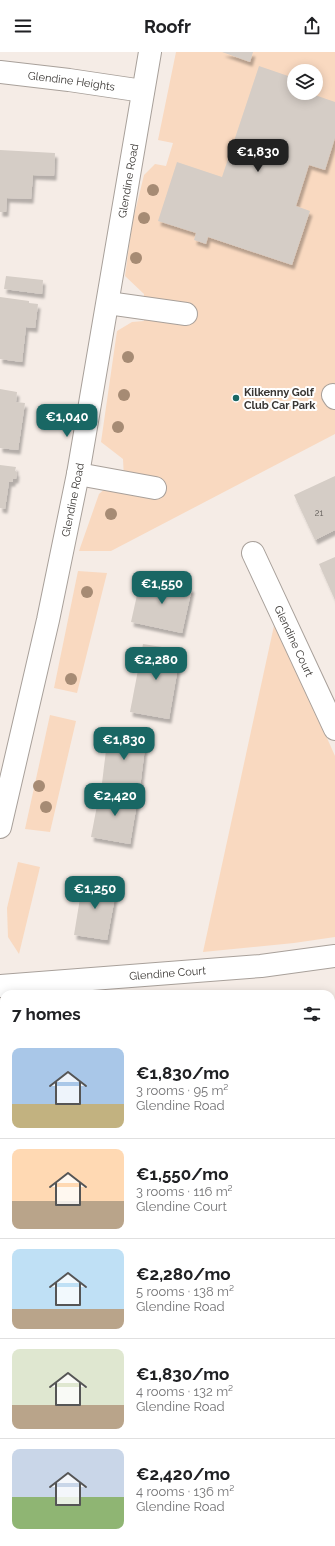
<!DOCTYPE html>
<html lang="en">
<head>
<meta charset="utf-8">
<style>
	body { margin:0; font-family:Raleway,sans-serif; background:#f2f2f2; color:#202124; height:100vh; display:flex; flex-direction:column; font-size:15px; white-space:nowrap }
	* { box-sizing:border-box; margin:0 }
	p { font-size:13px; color:#757577 }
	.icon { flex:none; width:22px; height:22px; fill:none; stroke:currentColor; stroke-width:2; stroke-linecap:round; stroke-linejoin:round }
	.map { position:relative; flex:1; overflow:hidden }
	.drawer { position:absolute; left:0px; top:938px; width:335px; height:556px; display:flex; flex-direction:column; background:#fff; border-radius:12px 12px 0 0; box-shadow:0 2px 10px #0003 }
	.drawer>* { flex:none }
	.controls { position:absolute; left:287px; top:12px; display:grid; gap:8px }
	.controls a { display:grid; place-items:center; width:36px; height:36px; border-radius:50%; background:#fff; box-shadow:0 2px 10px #0003; font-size:20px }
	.price { position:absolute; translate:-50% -34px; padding:0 9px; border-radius:8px; background:#196764; color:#fff; font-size:13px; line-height:26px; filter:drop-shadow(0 1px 2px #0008) }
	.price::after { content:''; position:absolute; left:50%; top:24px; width:12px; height:9px; margin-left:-6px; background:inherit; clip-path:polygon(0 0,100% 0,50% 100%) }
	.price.active { background:#222; color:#fff }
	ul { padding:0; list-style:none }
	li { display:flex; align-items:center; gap:12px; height:100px; padding:0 12px }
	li+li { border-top:1px solid #e0e0e0 }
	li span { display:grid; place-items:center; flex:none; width:112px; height:80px; border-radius:8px; color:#555 }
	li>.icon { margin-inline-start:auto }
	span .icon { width:48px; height:48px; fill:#fffc; stroke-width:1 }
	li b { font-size:17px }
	h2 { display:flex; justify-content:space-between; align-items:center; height:48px; padding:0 12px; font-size:17px }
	header { display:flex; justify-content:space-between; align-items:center; height:52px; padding:0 12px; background:#fff; font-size:18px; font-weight:700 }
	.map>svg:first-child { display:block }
</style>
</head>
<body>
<header><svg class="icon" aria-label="menu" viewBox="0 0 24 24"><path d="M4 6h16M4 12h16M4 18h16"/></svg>Roofr<svg class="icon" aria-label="share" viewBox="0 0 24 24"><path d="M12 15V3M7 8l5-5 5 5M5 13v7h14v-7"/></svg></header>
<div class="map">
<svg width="335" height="1494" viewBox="0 0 335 1494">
	<defs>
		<filter id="shadow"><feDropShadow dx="2.5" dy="4.5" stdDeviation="1" flood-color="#0004"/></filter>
	</defs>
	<rect width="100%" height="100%" fill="#f5ece6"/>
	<g fill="#f9d9c0" fill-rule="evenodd">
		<path d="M176 0H335V382L111 499H79L99 442 108 434 124 427 123 407 101 390 117 279 132 270 144 269V242L125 224 132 172 144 123 155 112 166 114 173 91 158 88ZM294 19H316V41H294Z"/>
		<polygon points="78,519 107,521 77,641 54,636"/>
		<polygon points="275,569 335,704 335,885 294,891 203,900"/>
		<polygon points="50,663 76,669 50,780 25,777"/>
		<polygon points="18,810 40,815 19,902 8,885 7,856"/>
	</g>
	<g fill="#d5cdc6" filter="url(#shadow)">
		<polygon points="222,0 253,0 250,10"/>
		<polygon points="259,14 294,26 294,41 309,41 335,50 335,86 325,118 309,113 296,154 310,159 292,213 208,185 206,192 194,188 196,181 158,169 177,110 222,125"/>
		<polygon points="0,98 55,101 54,124 33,123 31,147 7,146 6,160 0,160"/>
		<polygon points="6,224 43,228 42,242 4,237"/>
		<polygon points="0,245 29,249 29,251 38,252 35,276 26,275 22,310 0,307"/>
		<polygon points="0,337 17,340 16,350 25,351 18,398 0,396"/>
		<polygon points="0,413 16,415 15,419 17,420 16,427 13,427 13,430 9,430 5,457 0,456"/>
		<polygon points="335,424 335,478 315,488 294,443"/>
		<polygon points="335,505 335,548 319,512"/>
		<polygon points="141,525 192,536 182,581 131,570"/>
		<polygon points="143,592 181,598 169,667 130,660"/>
		<polygon points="108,682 146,687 140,736 102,731"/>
		<polygon points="100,738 138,745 130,792 91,785"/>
		<polygon points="83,828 117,834 107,888 74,883"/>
		<rect x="331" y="970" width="4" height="38"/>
		<polygon points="4,1004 4,1041 1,1041 0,1005"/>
		<polygon points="335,1112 335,1136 332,1136 331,1113"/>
		<polygon points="0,1375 4,1375 4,1433 0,1432"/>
	</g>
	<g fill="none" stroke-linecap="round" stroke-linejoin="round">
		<defs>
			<g id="minor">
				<path id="s1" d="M0 20 69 28 143 39"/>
				<polyline points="108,251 186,262"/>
				<polyline points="333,343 335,346"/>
				<polyline points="78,422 155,436"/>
				<path id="s2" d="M253 501 335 677"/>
				<path id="s3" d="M0 775 48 568 78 422 150 0"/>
				<path id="s4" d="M0 934 261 914 335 904"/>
			</g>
		</defs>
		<use href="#minor" stroke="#a8a09a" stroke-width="24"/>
		<use href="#minor" stroke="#fff" stroke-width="22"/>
	</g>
	<g fill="#a68b74">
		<circle cx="153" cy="138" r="6"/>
		<circle cx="144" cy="166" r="6"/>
		<circle cx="136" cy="206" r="6"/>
		<circle cx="128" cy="305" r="6"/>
		<circle cx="124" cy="343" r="6"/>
		<circle cx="118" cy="375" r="6"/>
		<circle cx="111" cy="462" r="6"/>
		<circle cx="87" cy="540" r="6"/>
		<circle cx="71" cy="627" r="6"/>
		<circle cx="39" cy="734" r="6"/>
		<circle cx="46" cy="755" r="6"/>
	</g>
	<circle fill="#196764" stroke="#fff" stroke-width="1.5" cx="236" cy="346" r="4"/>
	<g text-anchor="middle" stroke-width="4" stroke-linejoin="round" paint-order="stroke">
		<g font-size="9" fill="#605c58">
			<text x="319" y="464">21</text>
		</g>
		<g font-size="11" fill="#393633" stroke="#fff">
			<text dy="4" stroke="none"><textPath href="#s1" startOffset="72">Glendine Heights</textPath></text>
			<text dy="4" stroke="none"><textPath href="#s3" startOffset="659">Glendine Road</textPath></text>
			<text dy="4" stroke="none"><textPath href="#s3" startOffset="335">Glendine Road</textPath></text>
			<text dy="4" stroke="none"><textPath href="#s2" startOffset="97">Glendine Court</textPath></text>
			<text dy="4" stroke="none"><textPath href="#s4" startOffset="168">Glendine Court</textPath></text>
		</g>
		<g font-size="11" font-weight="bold" fill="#393633" stroke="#fff" text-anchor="start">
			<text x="244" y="344">Kilkenny Golf<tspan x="244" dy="13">Club Car Park</tspan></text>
		</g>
	</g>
</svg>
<div class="controls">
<a><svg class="icon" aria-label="layers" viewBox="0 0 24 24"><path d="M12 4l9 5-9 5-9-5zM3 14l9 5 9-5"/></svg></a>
</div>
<b class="price active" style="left:258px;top:121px">€1,830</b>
<b class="price" style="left:67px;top:386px">€1,040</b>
<b class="price" style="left:162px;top:553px">€1,550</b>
<b class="price" style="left:156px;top:629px">€2,280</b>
<b class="price" style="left:124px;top:709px">€1,830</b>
<b class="price" style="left:115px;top:765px">€2,420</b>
<b class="price" style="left:95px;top:858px">€1,250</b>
<section class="drawer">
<h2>7 homes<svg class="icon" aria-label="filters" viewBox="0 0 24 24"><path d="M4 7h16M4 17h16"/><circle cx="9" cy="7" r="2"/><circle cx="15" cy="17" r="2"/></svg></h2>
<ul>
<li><span style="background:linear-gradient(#a9c7e8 70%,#c2b280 0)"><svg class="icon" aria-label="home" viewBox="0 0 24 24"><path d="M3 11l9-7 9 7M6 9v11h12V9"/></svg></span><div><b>€1,830/mo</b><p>3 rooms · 95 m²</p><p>Glendine Road</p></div></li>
<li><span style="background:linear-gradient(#ffd9b3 65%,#b9a48a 0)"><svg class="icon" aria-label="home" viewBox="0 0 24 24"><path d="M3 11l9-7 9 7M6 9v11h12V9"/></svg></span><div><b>€1,550/mo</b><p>3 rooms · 116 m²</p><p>Glendine Court</p></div></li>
<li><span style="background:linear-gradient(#bfe0f5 75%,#b9a48a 0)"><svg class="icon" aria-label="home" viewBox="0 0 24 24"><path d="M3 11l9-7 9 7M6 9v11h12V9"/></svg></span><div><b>€2,280/mo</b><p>5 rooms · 138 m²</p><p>Glendine Road</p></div></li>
<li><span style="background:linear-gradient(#dfe7d0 70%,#b9a48a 0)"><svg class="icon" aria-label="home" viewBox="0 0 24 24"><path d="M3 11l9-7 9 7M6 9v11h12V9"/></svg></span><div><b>€1,830/mo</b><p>4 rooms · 132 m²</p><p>Glendine Road</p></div></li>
<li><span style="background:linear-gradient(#c9d6e8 60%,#8fb573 0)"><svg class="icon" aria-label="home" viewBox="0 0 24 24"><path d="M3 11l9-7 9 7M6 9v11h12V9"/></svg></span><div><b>€2,420/mo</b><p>4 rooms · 136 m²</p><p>Glendine Road</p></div></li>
</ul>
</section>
</div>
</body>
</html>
